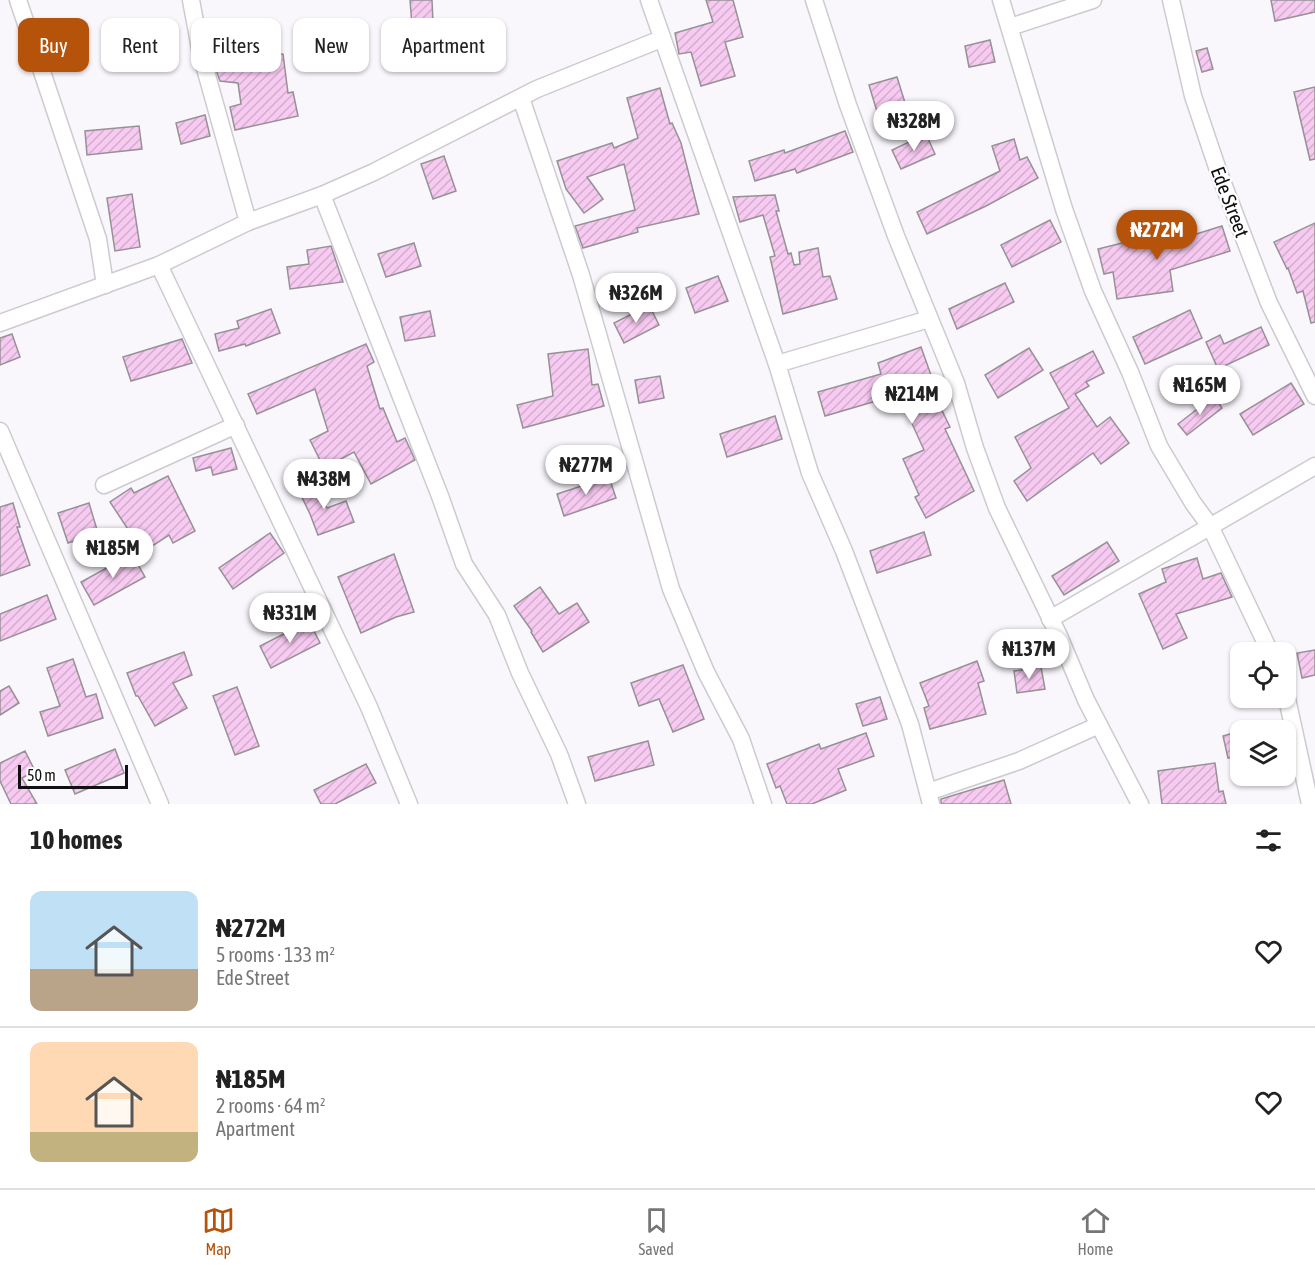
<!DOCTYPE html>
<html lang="en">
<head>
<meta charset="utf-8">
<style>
	body { margin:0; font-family:"Asap Condensed",sans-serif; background:#f6f6f6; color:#222; height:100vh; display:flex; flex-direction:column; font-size:22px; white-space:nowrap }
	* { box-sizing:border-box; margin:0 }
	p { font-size:20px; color:#767676 }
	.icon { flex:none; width:33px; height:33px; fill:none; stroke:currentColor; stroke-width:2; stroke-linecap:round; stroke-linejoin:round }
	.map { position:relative; height:804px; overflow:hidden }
	.panel { display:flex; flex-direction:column; background:#fff; flex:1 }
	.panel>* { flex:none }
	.top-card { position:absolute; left:18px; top:18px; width:600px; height:54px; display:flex; gap:12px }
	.buttons { position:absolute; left:1230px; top:642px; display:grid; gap:12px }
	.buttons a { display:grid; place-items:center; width:66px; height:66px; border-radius:12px; background:#fff; box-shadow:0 2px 4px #0004; font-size:30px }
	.scale { position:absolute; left:18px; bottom:15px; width:110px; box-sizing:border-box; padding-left:6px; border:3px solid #100f11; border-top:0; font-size:16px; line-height:21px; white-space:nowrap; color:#100f11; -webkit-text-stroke:4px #fff; paint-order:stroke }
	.price { position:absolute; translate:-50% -51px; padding:0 14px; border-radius:21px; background:#fff; color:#222; font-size:20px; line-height:39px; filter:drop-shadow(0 2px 3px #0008) }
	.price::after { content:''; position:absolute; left:50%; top:36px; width:18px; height:14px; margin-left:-9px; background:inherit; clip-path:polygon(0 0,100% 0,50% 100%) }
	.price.current { background:#b45309; color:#fff }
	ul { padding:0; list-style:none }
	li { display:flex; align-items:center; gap:18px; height:150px; padding:0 30px }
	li+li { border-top:2px solid #e0e0e0 }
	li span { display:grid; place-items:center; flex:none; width:168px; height:120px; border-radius:12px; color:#555 }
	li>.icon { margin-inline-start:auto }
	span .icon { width:72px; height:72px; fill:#fffc; stroke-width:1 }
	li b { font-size:26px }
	h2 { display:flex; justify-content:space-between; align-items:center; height:72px; padding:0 30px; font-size:26px }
	.tag { padding:0 21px; border-radius:12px; background:#fff; box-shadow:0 2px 4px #0004; font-size:21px; line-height:54px }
	.tag.current { background:#b45309; color:#fff }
	.menu { display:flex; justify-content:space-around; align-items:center; height:84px; border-top:2px solid #e0e0e0; background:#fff; font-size:16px; color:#767676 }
	.menu a { display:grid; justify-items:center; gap:3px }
	.menu .current { color:#b45309 }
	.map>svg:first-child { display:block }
</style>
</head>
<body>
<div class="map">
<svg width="1315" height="804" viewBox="0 0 1315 804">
	<defs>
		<pattern id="building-hatch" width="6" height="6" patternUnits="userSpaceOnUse" patternTransform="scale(1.5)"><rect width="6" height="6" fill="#f7caf1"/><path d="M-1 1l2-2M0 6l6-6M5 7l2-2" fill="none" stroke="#d3acce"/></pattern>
	</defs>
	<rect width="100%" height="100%" fill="#f9f6fc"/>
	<g fill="url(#building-hatch)" stroke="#969195" stroke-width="1.5">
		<polygon points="410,0 432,0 433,23 412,25"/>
		<polygon points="706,0 733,0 743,37 725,42 735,76 701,86 691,52 679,54 675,33 713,22"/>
		<polygon points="1271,0 1315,0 1315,12 1275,21"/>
		<polygon points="990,40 995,62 969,67 965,46"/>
		<polygon points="1207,48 1213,69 1202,72 1196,51"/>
		<polygon points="283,54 288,93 293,92 298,116 235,130 230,107 241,104 238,83 220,81 217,73 219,59 233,60"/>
		<polygon points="897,77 906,106 878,115 869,85"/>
		<polygon points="1315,87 1315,159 1310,160 1294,92"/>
		<polygon points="660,88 670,124 672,123 681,143 699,214 637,228 638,232 583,248 575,226 635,210 624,164 587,177 603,199 584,213 566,189 557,161 612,143 614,148 638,138 627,98"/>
		<polygon points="205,115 210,136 181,144 176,123"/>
		<polygon points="139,126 142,149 87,155 85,131"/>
		<polygon points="845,131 853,152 797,173 795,169 755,181 749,161 784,150 785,153"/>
		<polygon points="926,134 935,154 901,169 892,150"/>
		<polygon points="1014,139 1020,160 1027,157 1038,178 986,206 927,234 917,212 1000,171 992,146"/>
		<polygon points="444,156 456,191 433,199 421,164"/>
		<polygon points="132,194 140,247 115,251 107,198"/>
		<polygon points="775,195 779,211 776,211 788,254 791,253 794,265 800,264 799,252 818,248 823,277 830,276 837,299 783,314 770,257 775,256 763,215 740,222 733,197"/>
		<polygon points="1050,220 1061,242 1012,267 1001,245"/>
		<polygon points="1315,223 1315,322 1311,323 1303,291 1297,293 1288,268 1287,269 1274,242"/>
		<polygon points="1222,226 1230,251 1170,270 1173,291 1117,299 1113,272 1104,274 1098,249 1158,234 1161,245"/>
		<polygon points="414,243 421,266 386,277 378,254"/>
		<polygon points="331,246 343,282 290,289 287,267 309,264 307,250"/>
		<polygon points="718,276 728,301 695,313 686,288"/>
		<polygon points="1005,283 1014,302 957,329 949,309"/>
		<polygon points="649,305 659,325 624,343 614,323"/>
		<polygon points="271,309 280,333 246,346 245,344 219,351 215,334 239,328 237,321"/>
		<polygon points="1190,310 1202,338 1145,364 1133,337"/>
		<polygon points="430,311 435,336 405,341 400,317"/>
		<polygon points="1261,327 1269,345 1218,369 1206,342 1220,335 1224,344"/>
		<polygon points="12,334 20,357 0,365 0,338"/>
		<polygon points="182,339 192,363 131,381 123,357"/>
		<polygon points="366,344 374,362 367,366 380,409 383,408 397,442 405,438 415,460 371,484 354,452 324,468 310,440 328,431 315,389 257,414 248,394"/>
		<polygon points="921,347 932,378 939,377 943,399 937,400 950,427 945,429 974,491 926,518 915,497 919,495 903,459 924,450 904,406 885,410 883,399 825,416 818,392 881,374 878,363"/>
		<polygon points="1029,348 1043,370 998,398 985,375"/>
		<polygon points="588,349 592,385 598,384 604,406 523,428 517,405 553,396 548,354"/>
		<polygon points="1093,351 1104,373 1086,382 1089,386 1075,394 1097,427 1110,417 1129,443 1101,464 1093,453 1027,501 1014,481 1031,468 1015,437 1069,408 1050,373"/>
		<polygon points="660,376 664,398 639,403 635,380"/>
		<polygon points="1291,383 1304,404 1253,435 1240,414"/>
		<polygon points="1214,396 1222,408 1187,435 1178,424"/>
		<polygon points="775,416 782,439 727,457 720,434"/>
		<polygon points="231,448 237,469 213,475 211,467 196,471 193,458"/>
		<polygon points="168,476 195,531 173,543 169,535 143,552 110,502 131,488 134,493"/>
		<polygon points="609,477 616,498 564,516 557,494"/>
		<polygon points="312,479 327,508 346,501 354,522 318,535 310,514 297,487"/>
		<polygon points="13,503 20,527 17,527 30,565 0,576 0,507"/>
		<polygon points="89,503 98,533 68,543 58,513"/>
		<polygon points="924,532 931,555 877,573 870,551"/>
		<polygon points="270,533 284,553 233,589 219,568"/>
		<polygon points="1107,542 1119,561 1064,595 1052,576"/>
		<polygon points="132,554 145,577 94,605 81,582"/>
		<polygon points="394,554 414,612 396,617 361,633 338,577"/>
		<polygon points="1197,558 1203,579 1221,573 1232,597 1176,614 1187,638 1163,649 1139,594 1166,582 1162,569"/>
		<polygon points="540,587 559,614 577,603 589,622 543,652 531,632 532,631 514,606"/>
		<polygon points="47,595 56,619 0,641 0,614"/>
		<polygon points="309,621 320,643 271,668 260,646"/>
		<polygon points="1315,650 1315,675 1302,678 1297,653"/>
		<polygon points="184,652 192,675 173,683 187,708 155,726 138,696 136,696 127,673"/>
		<polygon points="73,659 86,697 96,694 103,718 48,736 40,712 60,706 47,668"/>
		<polygon points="977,661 984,681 978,683 986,714 930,729 924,708 929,706 920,683"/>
		<polygon points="683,665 704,719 673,732 659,699 639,706 631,683"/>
		<polygon points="1041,667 1045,689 1017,693 1014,671"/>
		<polygon points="9,686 19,703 0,715 0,691"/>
		<polygon points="237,687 259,746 235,755 213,696"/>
		<polygon points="880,697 887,719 863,726 856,704"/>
		<polygon points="1240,731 1240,755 1228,758 1223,736"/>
		<polygon points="866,733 874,756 838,769 846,790 812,804 787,804 780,786 776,788 767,764 819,744 821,749"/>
		<polygon points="648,741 654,765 595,781 588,757"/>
		<polygon points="115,749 124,773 75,794 65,770"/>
		<polygon points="25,751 35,771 22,778 37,804 11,804 0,781 0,763"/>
		<polygon points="1215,763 1219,792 1223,791 1226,804 1162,804 1158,771"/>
		<polygon points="366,764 376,783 335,804 321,804 314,790"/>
		<polygon points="1004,780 1011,804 941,804 941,799"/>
	</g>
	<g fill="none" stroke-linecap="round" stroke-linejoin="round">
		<defs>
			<g id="minor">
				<polyline points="18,0 98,239 105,285"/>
				<polyline points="191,0 201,54 248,222"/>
				<polyline points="649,0 777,364 810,473 844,551 910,724 931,804"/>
				<polyline points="814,0 848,105 896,236 956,383 975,448 997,508 1059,636 1086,700 1140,804"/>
				<polyline points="1001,0 1064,209 1093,291 1130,372 1159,446 1193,503 1210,526 1270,652"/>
				<polyline points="1171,0 1193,96 1219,173 1269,303 1315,396"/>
				<polyline points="1010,27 1093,0"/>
				<polyline points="521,98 581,275 671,589 706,672 741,739 763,804"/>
				<polyline points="322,195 440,496 464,564 497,615 520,673 559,754 577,804"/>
				<polyline points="159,265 369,707 409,804"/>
				<polyline points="0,323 159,265 248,222 322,195 374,172 537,89 661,39"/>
				<polyline points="777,364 929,319"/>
				<polyline points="0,431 160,804"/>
				<polyline points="104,485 236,425"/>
				<polyline points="1050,619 1315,466"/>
				<polyline points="1286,694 1310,804"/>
				<polyline points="928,792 1019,761 1099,725"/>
			</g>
		</defs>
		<use href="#minor" stroke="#cdcbd0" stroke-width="19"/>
		<use href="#minor" stroke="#fff" stroke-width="16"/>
	</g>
	<g text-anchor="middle" stroke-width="4.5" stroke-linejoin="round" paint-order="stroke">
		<g font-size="20" fill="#100f11" stroke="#fff">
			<text transform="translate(1230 202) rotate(69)" y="7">Ede Street</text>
		</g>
	</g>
</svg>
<div class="buttons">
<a><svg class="icon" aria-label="locate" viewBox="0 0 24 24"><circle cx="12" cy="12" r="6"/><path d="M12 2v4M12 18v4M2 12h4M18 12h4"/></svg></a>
<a><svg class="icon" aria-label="layers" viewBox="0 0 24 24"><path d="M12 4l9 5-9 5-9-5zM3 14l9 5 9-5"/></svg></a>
</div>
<div class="scale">50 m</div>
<b class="price" style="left:914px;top:152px">₦328M</b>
<b class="price current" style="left:1157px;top:261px">₦272M</b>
<b class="price" style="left:636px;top:324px">₦326M</b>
<b class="price" style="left:1200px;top:416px">₦165M</b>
<b class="price" style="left:912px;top:425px">₦214M</b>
<b class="price" style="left:586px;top:496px">₦277M</b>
<b class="price" style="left:324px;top:510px">₦438M</b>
<b class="price" style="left:113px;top:579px">₦185M</b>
<b class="price" style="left:290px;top:644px">₦331M</b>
<b class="price" style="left:1029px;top:680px">₦137M</b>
<div class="top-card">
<a class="tag current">Buy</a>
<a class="tag">Rent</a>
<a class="tag">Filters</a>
<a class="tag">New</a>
<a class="tag">Apartment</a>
</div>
</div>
<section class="panel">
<h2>10 homes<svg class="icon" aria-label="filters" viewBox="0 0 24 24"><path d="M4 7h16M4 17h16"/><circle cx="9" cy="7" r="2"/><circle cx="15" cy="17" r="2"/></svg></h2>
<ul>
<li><span style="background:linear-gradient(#bfe0f5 65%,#b9a48a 0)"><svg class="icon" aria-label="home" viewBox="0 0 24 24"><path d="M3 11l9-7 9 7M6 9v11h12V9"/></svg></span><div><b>₦272M</b><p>5 rooms · 133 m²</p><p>Ede Street</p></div><svg class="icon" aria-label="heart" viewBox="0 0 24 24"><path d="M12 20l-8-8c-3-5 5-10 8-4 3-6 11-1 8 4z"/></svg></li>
<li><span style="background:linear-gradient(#ffd9b3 75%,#c2b280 0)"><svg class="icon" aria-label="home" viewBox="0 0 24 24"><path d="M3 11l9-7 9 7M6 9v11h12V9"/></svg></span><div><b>₦185M</b><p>2 rooms · 64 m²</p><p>Apartment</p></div><svg class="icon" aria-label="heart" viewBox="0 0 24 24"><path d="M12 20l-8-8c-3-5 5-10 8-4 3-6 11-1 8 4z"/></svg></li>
</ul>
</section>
<nav class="menu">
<a class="current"><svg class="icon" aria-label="map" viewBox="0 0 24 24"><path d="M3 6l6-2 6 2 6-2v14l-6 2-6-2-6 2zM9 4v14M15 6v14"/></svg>Map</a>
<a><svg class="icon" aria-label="saved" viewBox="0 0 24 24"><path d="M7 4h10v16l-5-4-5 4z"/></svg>Saved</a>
<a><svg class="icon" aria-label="home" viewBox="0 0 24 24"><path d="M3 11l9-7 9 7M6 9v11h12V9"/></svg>Home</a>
</nav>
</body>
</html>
